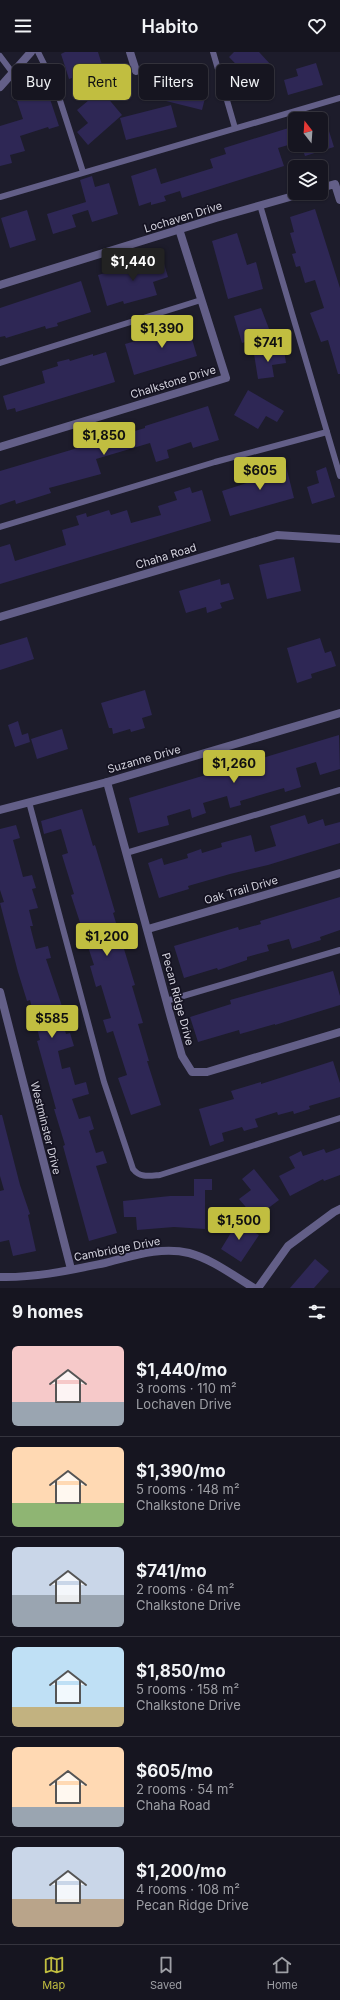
<!DOCTYPE html>
<html lang="en">
<head>
<meta charset="utf-8">
<style>
	body { margin:0; font-family:Inter,sans-serif; background:#23222d; color:#f1f3f6; height:100vh; display:flex; flex-direction:column; font-size:15px; white-space:nowrap }
	* { box-sizing:border-box; margin:0 }
	p { font-size:13px; color:#9e9fa5 }
	.icon { flex:none; width:22px; height:22px; fill:none; stroke:currentColor; stroke-width:2; stroke-linecap:round; stroke-linejoin:round }
	.map { position:relative; height:1236px; overflow:hidden }
	.drawer { display:flex; flex-direction:column; background:#161520; flex:1 }
	.drawer>* { flex:none }
	.banner { position:absolute; left:12px; top:12px; width:316px; height:36px; display:flex; gap:8px }
	.needle { width:26px; rotate:343deg }
	.controls { position:absolute; left:288px; top:60px; display:grid; gap:8px }
	.controls a { display:grid; place-items:center; width:40px; height:40px; border-radius:6px; background:#161520; box-shadow:0 1px 3px #0004,0 0 0 1px #35343e; font-size:20px }
	.price { position:absolute; translate:-50% -34px; padding:0 9px; border-radius:4px; background:#c1be40; color:#111; font-size:13px; line-height:26px; filter:drop-shadow(0 1px 2px #0008) }
	.price::after { content:''; position:absolute; left:50%; top:24px; width:12px; height:9px; margin-left:-6px; background:inherit; clip-path:polygon(0 0,100% 0,50% 100%) }
	.price.on { background:#222; color:#fff }
	ul { padding:0; list-style:none }
	li { display:flex; align-items:center; gap:12px; height:100px; padding:0 12px }
	li+li { border-top:1px solid #35343e }
	li span { display:grid; place-items:center; flex:none; width:112px; height:80px; border-radius:6px; color:#555 }
	li>.icon { margin-inline-start:auto }
	span .icon { width:48px; height:48px; fill:#fffc; stroke-width:1 }
	li b { font-size:17px }
	h2 { display:flex; justify-content:space-between; align-items:center; height:48px; padding:0 12px; font-size:17px }
	.tag { padding:0 14px; border-radius:6px; background:#161520; box-shadow:0 1px 3px #0004,0 0 0 1px #35343e; font-size:14px; line-height:36px }
	.tag.on { background:#c1be40; color:#111 }
	header { display:flex; justify-content:space-between; align-items:center; height:52px; padding:0 12px; background:#161520; font-size:18px; font-weight:600 }
	.tabs { display:flex; justify-content:space-around; align-items:center; height:56px; border-top:1px solid #35343e; background:#161520; font-size:11px; color:#9e9fa5 }
	.tabs a { display:grid; justify-items:center; gap:2px }
	.tabs .on { color:#c1be40 }
	.map>svg:first-child { display:block }
</style>
</head>
<body>
<header><svg class="icon" aria-label="menu" viewBox="0 0 24 24"><path d="M4 6h16M4 12h16M4 18h16"/></svg>Habito<svg class="icon" aria-label="heart" viewBox="0 0 24 24"><path d="M12 20l-8-8c-3-5 5-10 8-4 3-6 11-1 8 4z"/></svg></header>
<div class="map">
<svg width="340" height="1236" viewBox="0 0 340 1236">
	<rect width="100%" height="100%" fill="#1d1c2b"/>
	<g fill="#2e2755">
		<polygon points="65,0 98,0 103,16 69,27 61,2"/>
		<polygon points="234,0 259,0 272,14 267,19 272,24 259,36 229,5"/>
		<polygon points="316,11 323,33 288,43 284,28 298,24 296,17"/>
		<polygon points="175,14 205,22 202,37 207,38 202,58 166,49"/>
		<polygon points="47,38 59,74 49,77 48,75 20,84 25,99 10,103 12,111 0,114 0,74 23,67 17,49"/>
		<polygon points="101,38 122,63 88,93 77,80 88,71 77,58"/>
		<polygon points="171,53 177,75 126,88 120,66"/>
		<polygon points="321,60 323,60 334,95 305,104 301,93 321,93"/>
		<polygon points="295,74 295,91 278,96 284,114 182,146 180,139 164,144 166,149 151,153 151,150 139,154 131,124 156,116 161,132 213,116 210,107 226,102 224,96"/>
		<polygon points="92,124 95,135 109,131 118,162 92,170 88,158 72,163 76,175 53,182 47,162 86,150 80,128"/>
		<polygon points="315,157 340,236 340,322 338,322 328,288 321,290 310,261 324,256 315,228 305,231 300,214 296,215 292,202 296,201 290,181 294,180 290,165"/>
		<polygon points="27,158 36,188 10,196 1,166"/>
		<polygon points="237,181 247,213 256,210 263,237 228,247 212,189"/>
		<polygon points="162,205 168,225 153,230 157,243 124,252 123,249 107,254 98,223"/>
		<polygon points="81,229 91,260 57,271 58,274 46,277 45,274 6,286 5,284 0,285 0,256"/>
		<polygon points="261,256 271,282 242,291 234,264"/>
		<polygon points="186,267 197,304 134,323 125,292 175,278 172,271"/>
		<polygon points="284,298 286,311 272,313 274,325 258,327 254,302"/>
		<polygon points="106,300 115,330 16,360 15,356 7,358 3,344 45,331 42,319 58,314 57,310 69,307 70,309 93,302 93,304"/>
		<polygon points="248,338 284,359 277,370 266,364 258,377 234,363"/>
		<polygon points="208,354 219,388 193,396 191,390 167,398 169,406 156,410 150,391 96,407 101,422 49,436 51,441 16,452 15,448 0,453 0,419 145,376 145,374"/>
		<polygon points="286,414 294,446 230,464 222,439 256,428 254,418 265,415 266,419"/>
		<polygon points="326,415 335,445 312,452 307,435 319,431 316,419"/>
		<polygon points="190,435 192,441 202,438 211,469 0,532 0,495 10,492 15,509 66,493 62,478 79,473 76,464 86,461 87,465 109,458 111,463 127,458 131,471 161,463 158,454 177,448 174,440"/>
		<polygon points="294,505 301,539 267,547 259,513"/>
		<polygon points="220,527 221,533 229,531 234,547 220,551 222,556 207,561 206,555 186,561 179,539"/>
		<polygon points="27,585 34,607 0,618 0,593"/>
		<polygon points="320,586 325,601 331,599 336,614 311,622 312,626 297,631 287,596"/>
		<polygon points="145,638 152,663 142,666 145,676 131,680 130,677 113,682 112,676 109,676 101,651"/>
		<polygon points="18,669 22,683 28,681 30,690 15,695 8,673"/>
		<polygon points="62,677 68,697 37,707 31,687"/>
		<polygon points="339,683 340,717 320,723 316,710 296,716 301,735 285,740 284,736 240,749 241,753 230,756 227,744 203,751 206,761 192,766 190,757 167,764 169,773 138,781 129,746"/>
		<polygon points="82,757 93,794 95,793 104,823 115,860 113,861 135,933 132,934 143,971 138,972 149,1009 147,1009 161,1053 131,1063 118,1026 127,1023 113,979 107,981 103,968 111,966 101,933 96,935 90,914 94,913 71,843 74,842 62,803 68,801 61,777 44,782 41,769"/>
		<polygon points="305,763 308,772 323,767 325,774 340,770 340,791 268,813 230,822 188,834 189,837 159,846 148,811 162,806 164,813 188,806 187,802 201,797 202,801 222,795 221,791 251,783 255,800 276,794 270,774"/>
		<polygon points="16,773 20,786 13,788 23,825 32,823 36,836 32,837 38,856 29,858 33,874 30,874 36,897 48,894 51,906 46,907 64,960 60,960 66,982 70,981 74,994 58,999 62,1017 70,1015 75,1033 86,1030 89,1042 72,1047 79,1067 90,1064 94,1077 89,1079 96,1101 103,1099 107,1111 96,1114 117,1181 89,1189 63,1094 65,1093 54,1057 56,1057 37,989 40,988 30,948 27,949 18,920 0,851 4,850 0,838 0,777"/>
		<polygon points="340,845 340,878 320,885 321,888 292,897 289,887 267,893 269,899 247,905 247,908 218,918 217,916 184,926 174,894 238,875 239,878 261,872 260,869"/>
		<polygon points="333,919 340,944 340,953 275,973 275,972 240,982 239,978 198,990 190,965 231,952 230,948"/>
		<polygon points="333,1009 340,1031 340,1045 309,1054 310,1057 294,1062 293,1059 278,1063 277,1060 255,1067 258,1075 244,1079 242,1075 222,1081 224,1089 210,1094 199,1057 234,1047 231,1039 261,1030 261,1032"/>
		<polygon points="0,1063 2,1063 20,1133 30,1162 28,1163 36,1199 13,1204 9,1188 0,1190 0,1139 4,1138 0,1124"/>
		<polygon points="340,1096 340,1123 324,1129 323,1127 290,1144 279,1124 295,1116 289,1105 301,1099 303,1104 324,1097 326,1101"/>
		<polygon points="254,1117 279,1148 255,1166 239,1147 251,1138 242,1127"/>
		<polygon points="194,1127 212,1127 212,1138 205,1138 205,1177 174,1175 137,1178 136,1165 124,1165 123,1149 170,1144 194,1144"/>
		<polygon points="235,1168 259,1183 241,1210 221,1197 232,1179 229,1177"/>
		<polygon points="315,1207 329,1219 314,1236 290,1236"/>
	</g>
	<g fill="none" stroke-linecap="round" stroke-linejoin="round">
		<g stroke="#635f88" stroke-width="6">
			<polyline points="38,0 56,36 83,120"/>
			<polyline points="213,0 235,76"/>
			<polyline points="0,4 12,20"/>
			<polyline points="0,145 340,46"/>
			<polyline points="260,153 340,424"/>
			<polyline points="0,311 201,248"/>
			<polyline points="0,475 215,410 327,380"/>
			<path d="M29 750 104 1030 133 1117C140 1126 149 1124 160 1123L340 1066"/>
			<polyline points="126,801 340,738"/>
			<polyline points="166,949 340,898"/>
		</g>
		<g stroke="#635f88" stroke-width="8">
			<polyline points="130,0 136,19"/>
			<polyline points="0,35 31,0"/>
			<polyline points="321,136 335,132 340,148"/>
			<polyline points="0,233 216,166 304,141"/>
			<polyline points="0,395 226,326 179,177"/>
			<polyline points="107,730 171,966 182,1004 192,1020 207,1020 340,980"/>
			<polyline points="0,758 107,730 340,661"/>
			<polyline points="148,877 340,821"/>
			<polyline points="0,940 71,1217"/>
			<path d="M0 1225C36 1226 71 1218 105 1211 133 1204 161 1194 189 1201 212 1207 234 1224 254 1236"/>
			<polyline points="258,1236 288,1194 334,1160 340,1157"/>
		</g>
		<polyline stroke="#635f88" stroke-width="8" points="0,565 277,483 340,487"/>
	</g>
	<g text-anchor="middle" stroke-width="3.5" stroke-linejoin="round" paint-order="stroke">
		<g font-size="11" fill="#d4d3de" stroke="#141221">
			<text transform="translate(183 165) rotate(-17)" y="4">Lochaven Drive</text>
			<text transform="translate(173 330) rotate(-17)" y="4">Chalkstone Drive</text>
			<text transform="translate(166 504) rotate(-17)" y="4">Chaha Road</text>
			<text transform="translate(144 707) rotate(-16)" y="4">Suzanne Drive</text>
			<text transform="translate(241 838) rotate(-16)" y="4">Oak Trail Drive</text>
			<text transform="translate(178 947) rotate(75)" y="4">Pecan Ridge Drive</text>
			<text transform="translate(46 1076) rotate(76)" y="4">Westminster Drive</text>
			<text transform="translate(117 1197) rotate(-11)" y="4">Cambridge Drive</text>
		</g>
	</g>
</svg>
<div class="controls">
<a><svg class="needle" viewBox="-14 -14 28 28"><path d="M0-13l5 13h-10z" fill="#e53935"/><path d="M0 13l5-13h-10z" fill="#9e9fa5"/></svg></a>
<a><svg class="icon" aria-label="layers" viewBox="0 0 24 24"><path d="M12 4l9 5-9 5-9-5zM3 14l9 5 9-5"/></svg></a>
</div>
<b class="price on" style="left:133px;top:230px">$1,440</b>
<b class="price" style="left:162px;top:297px">$1,390</b>
<b class="price" style="left:268px;top:311px">$741</b>
<b class="price" style="left:104px;top:404px">$1,850</b>
<b class="price" style="left:260px;top:439px">$605</b>
<b class="price" style="left:234px;top:732px">$1,260</b>
<b class="price" style="left:107px;top:905px">$1,200</b>
<b class="price" style="left:52px;top:987px">$585</b>
<b class="price" style="left:239px;top:1189px">$1,500</b>
<div class="banner">
<a class="tag">Buy</a>
<a class="tag on">Rent</a>
<a class="tag">Filters</a>
<a class="tag">New</a>
</div>
</div>
<section class="drawer">
<h2>9 homes<svg class="icon" aria-label="filters" viewBox="0 0 24 24"><path d="M4 7h16M4 17h16"/><circle cx="9" cy="7" r="2"/><circle cx="15" cy="17" r="2"/></svg></h2>
<ul>
<li><span style="background:linear-gradient(#f6c9c9 70%,#9aa5b1 0)"><svg class="icon" aria-label="home" viewBox="0 0 24 24"><path d="M3 11l9-7 9 7M6 9v11h12V9"/></svg></span><div><b>$1,440/mo</b><p>3 rooms · 110 m²</p><p>Lochaven Drive</p></div></li>
<li><span style="background:linear-gradient(#ffd9b3 70%,#8fb573 0)"><svg class="icon" aria-label="home" viewBox="0 0 24 24"><path d="M3 11l9-7 9 7M6 9v11h12V9"/></svg></span><div><b>$1,390/mo</b><p>5 rooms · 148 m²</p><p>Chalkstone Drive</p></div></li>
<li><span style="background:linear-gradient(#c9d6e8 60%,#9aa5b1 0)"><svg class="icon" aria-label="home" viewBox="0 0 24 24"><path d="M3 11l9-7 9 7M6 9v11h12V9"/></svg></span><div><b>$741/mo</b><p>2 rooms · 64 m²</p><p>Chalkstone Drive</p></div></li>
<li><span style="background:linear-gradient(#bfe0f5 75%,#c2b280 0)"><svg class="icon" aria-label="home" viewBox="0 0 24 24"><path d="M3 11l9-7 9 7M6 9v11h12V9"/></svg></span><div><b>$1,850/mo</b><p>5 rooms · 158 m²</p><p>Chalkstone Drive</p></div></li>
<li><span style="background:linear-gradient(#ffd9b3 75%,#9aa5b1 0)"><svg class="icon" aria-label="home" viewBox="0 0 24 24"><path d="M3 11l9-7 9 7M6 9v11h12V9"/></svg></span><div><b>$605/mo</b><p>2 rooms · 54 m²</p><p>Chaha Road</p></div></li>
<li><span style="background:linear-gradient(#c9d6e8 65%,#b9a48a 0)"><svg class="icon" aria-label="home" viewBox="0 0 24 24"><path d="M3 11l9-7 9 7M6 9v11h12V9"/></svg></span><div><b>$1,200/mo</b><p>4 rooms · 108 m²</p><p>Pecan Ridge Drive</p></div></li>
</ul>
</section>
<nav class="tabs">
<a class="on"><svg class="icon" aria-label="map" viewBox="0 0 24 24"><path d="M3 6l6-2 6 2 6-2v14l-6 2-6-2-6 2zM9 4v14M15 6v14"/></svg>Map</a>
<a><svg class="icon" aria-label="saved" viewBox="0 0 24 24"><path d="M7 4h10v16l-5-4-5 4z"/></svg>Saved</a>
<a><svg class="icon" aria-label="home" viewBox="0 0 24 24"><path d="M3 11l9-7 9 7M6 9v11h12V9"/></svg>Home</a>
</nav>
</body>
</html>
